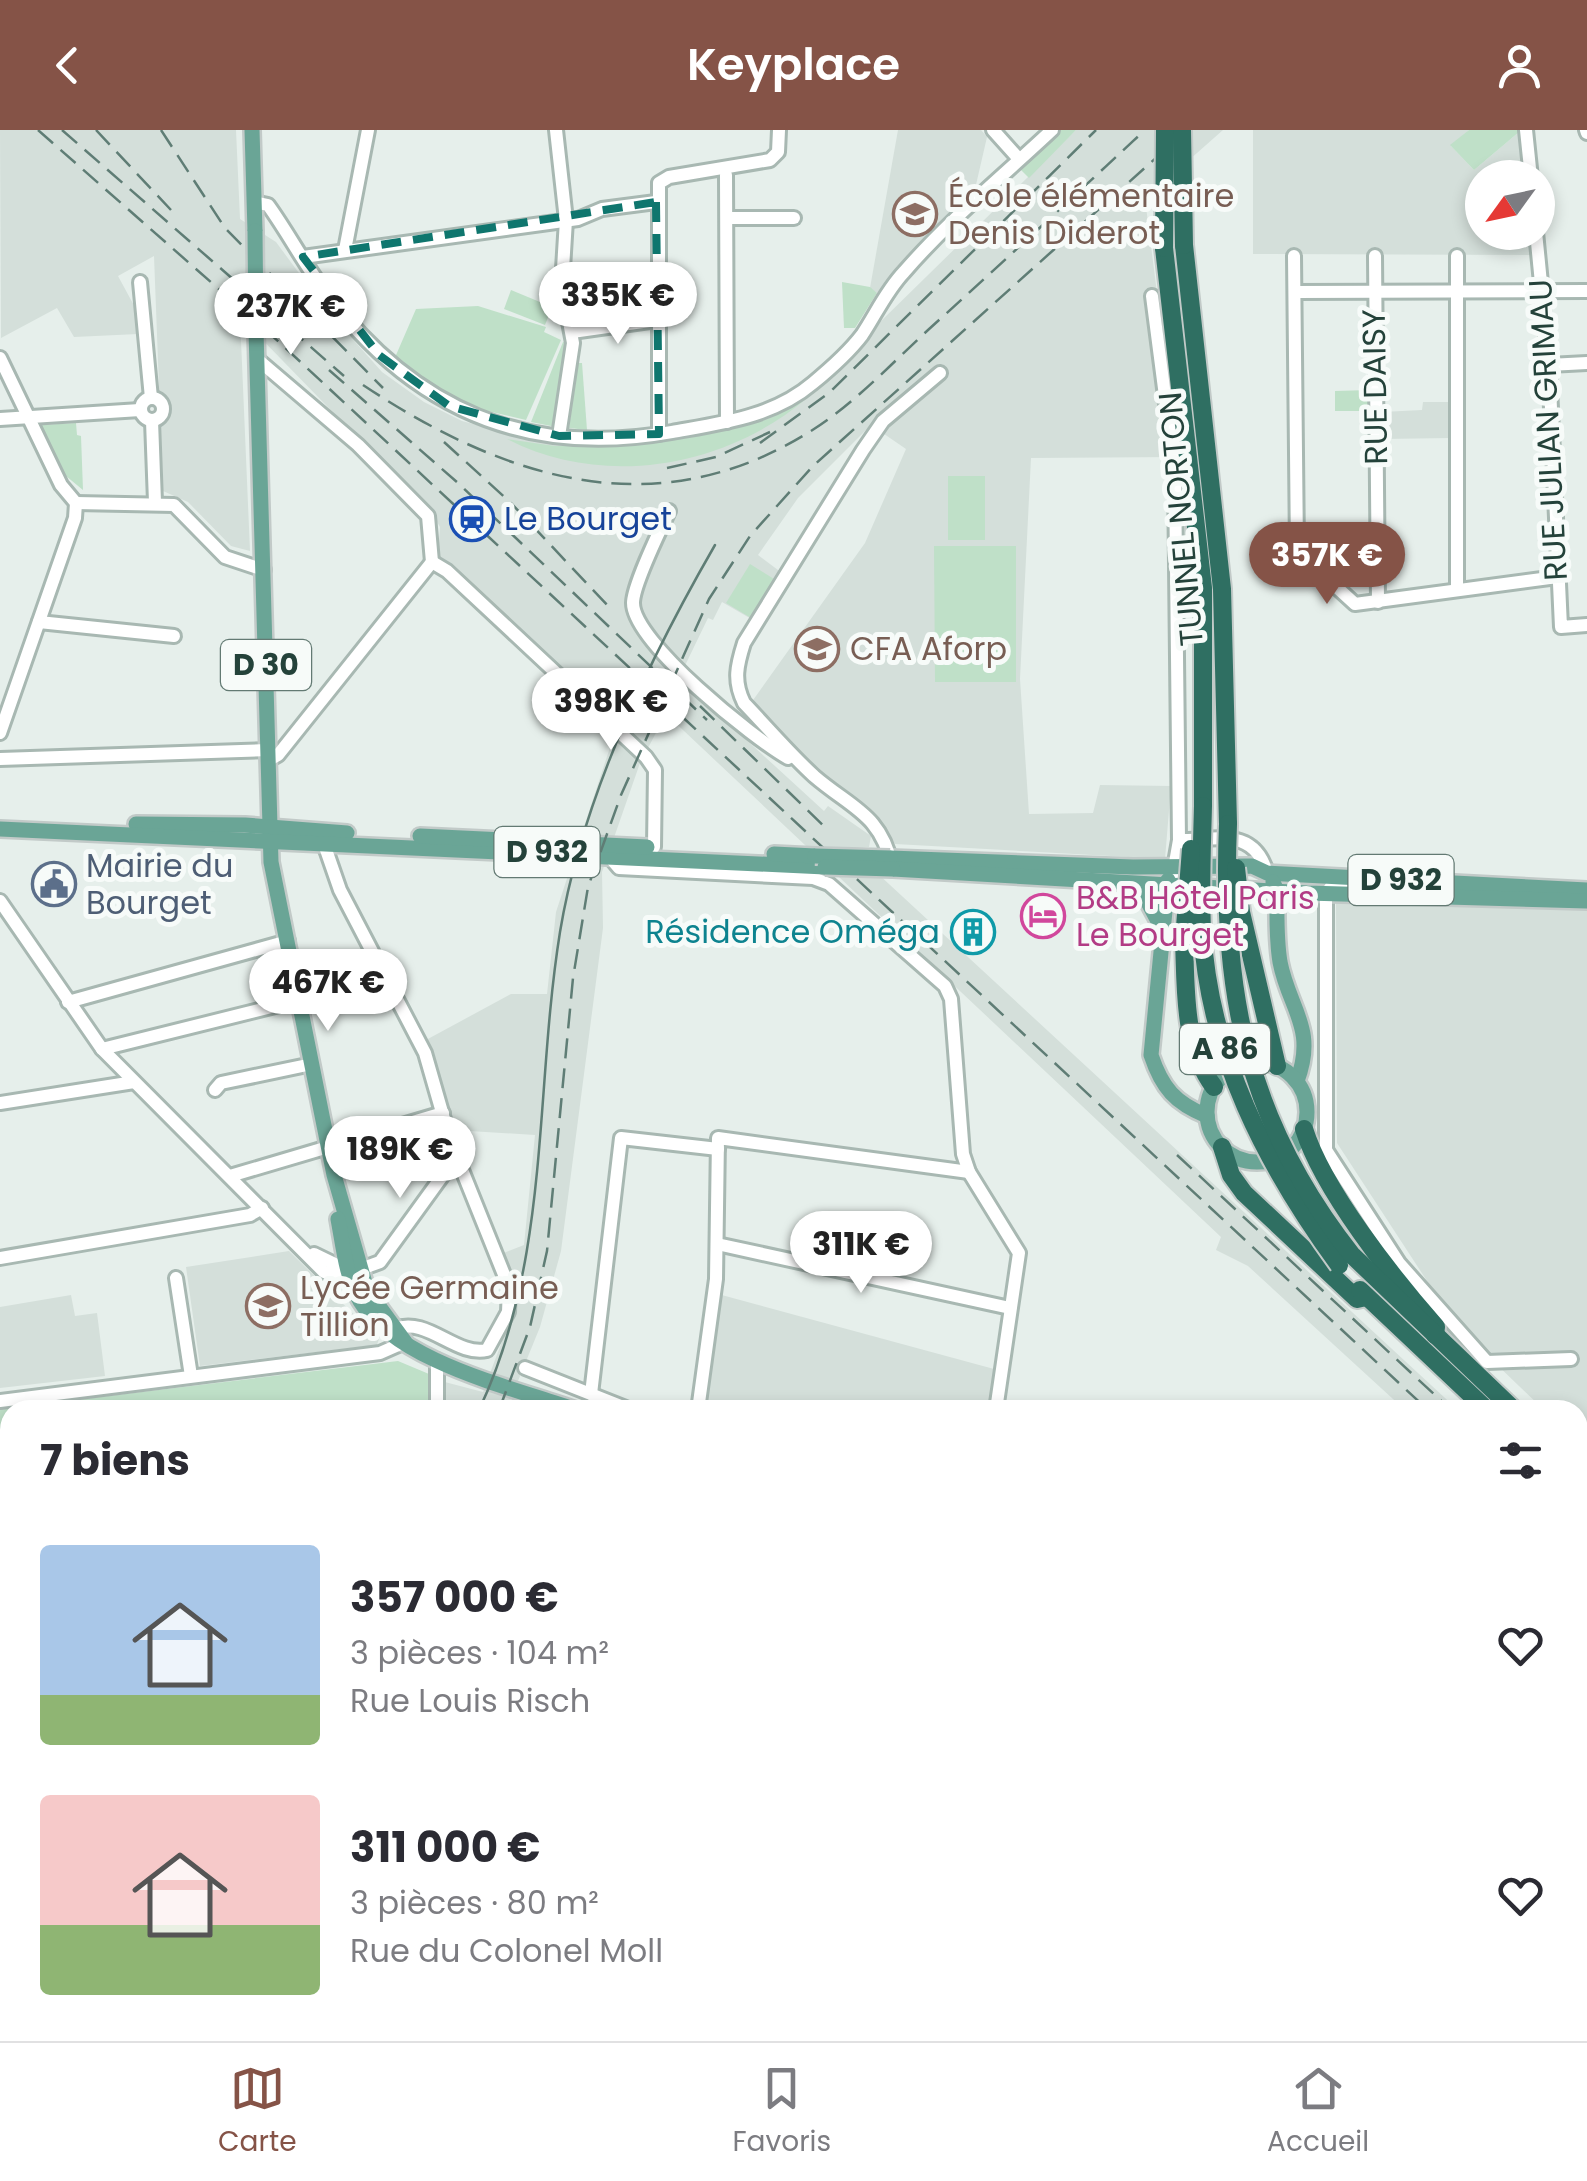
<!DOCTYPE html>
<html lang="fr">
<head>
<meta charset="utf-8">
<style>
	body { margin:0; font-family:Poppins,sans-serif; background:#f2f2f3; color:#2b2b33; height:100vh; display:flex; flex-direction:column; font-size:38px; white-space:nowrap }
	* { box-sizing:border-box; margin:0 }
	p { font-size:32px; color:#7c7c81 }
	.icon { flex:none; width:55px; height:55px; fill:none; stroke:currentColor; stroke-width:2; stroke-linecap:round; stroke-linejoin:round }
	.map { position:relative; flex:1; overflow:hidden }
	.details { position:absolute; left:0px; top:1270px; width:1588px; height:642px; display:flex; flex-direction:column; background:#fff; border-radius:30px 30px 0 0; box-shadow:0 5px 15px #0003 }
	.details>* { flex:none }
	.needle { width:65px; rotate:237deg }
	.controls { position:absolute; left:1465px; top:30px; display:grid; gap:20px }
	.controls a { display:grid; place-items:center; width:90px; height:90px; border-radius:50%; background:#fff; box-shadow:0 5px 15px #0003; font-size:50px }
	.price { position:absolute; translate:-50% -85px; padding:0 22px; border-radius:35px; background:#fff; color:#222; font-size:32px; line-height:65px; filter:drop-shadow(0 2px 5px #0008) }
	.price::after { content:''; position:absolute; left:50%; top:60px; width:30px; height:22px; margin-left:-15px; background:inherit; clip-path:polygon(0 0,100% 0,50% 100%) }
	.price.on { background:#855347; color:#fff }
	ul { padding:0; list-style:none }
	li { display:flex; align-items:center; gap:30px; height:250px; padding:0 40px }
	li span { display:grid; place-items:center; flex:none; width:280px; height:200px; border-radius:10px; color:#555 }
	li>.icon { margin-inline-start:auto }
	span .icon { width:120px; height:120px; fill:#fffc; stroke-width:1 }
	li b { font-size:42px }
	h2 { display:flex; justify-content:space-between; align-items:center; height:120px; padding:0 40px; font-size:42px }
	header { display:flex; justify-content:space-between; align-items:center; height:130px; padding:0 40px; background:#855347; color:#fff; font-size:45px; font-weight:600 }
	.dock { display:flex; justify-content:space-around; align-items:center; height:140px; border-top:2px solid #e1e1e2; background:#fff; font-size:28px; color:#7c7c81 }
	.dock a { display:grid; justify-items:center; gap:5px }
	.dock .on { color:#855347 }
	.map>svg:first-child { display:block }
</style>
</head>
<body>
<header><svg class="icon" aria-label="back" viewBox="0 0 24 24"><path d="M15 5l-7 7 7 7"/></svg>Keyplace<svg class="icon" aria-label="person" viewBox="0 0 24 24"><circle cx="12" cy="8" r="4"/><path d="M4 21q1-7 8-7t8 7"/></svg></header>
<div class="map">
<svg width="1587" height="1911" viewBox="0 0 1587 1911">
	<rect width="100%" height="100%" fill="#e6efeb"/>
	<g fill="#d4dfda">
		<polygon points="0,0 236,0 240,89 276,112 324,177 382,242 424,272 462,291 534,310 591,316 654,313 711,303 765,289 801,272 869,210 877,195 1076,0 1223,0 1145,69 1178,327 1031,328 1020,549 1029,684 1093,683 1100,655 1171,656 1165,729 895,714 866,678 793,619 751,573 865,413 906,319 871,295 798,368 758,425 782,443 753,490 722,472 713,490 708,488 679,548 824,681 828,676 871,706 869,717 850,718 1458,1280 1405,1280 1248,1136 1216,1120 1221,1107 666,584 640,633 602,742 603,798 561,1121 540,1197 509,1273 526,1280 442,1280 441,1251 483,1262 501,1214 516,1164 501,1124 524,1115 535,1005 453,1000 426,910 511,864 547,864 556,782 618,593 438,427 440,397 433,385 240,187 250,421 231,416 188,372 163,361 154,126 118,146 137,181 138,204 74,207 57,178 1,208"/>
		<polygon points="898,0 981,0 987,7 975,59 923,109 877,163 870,158"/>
		<polygon points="1253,0 1469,0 1451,16 1474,40 1519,2 1523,47 1482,48 1482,102 1528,103 1530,125 1253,124"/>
		<polygon points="1423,272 1451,272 1451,308 1382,309 1382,282 1422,280"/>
		<polygon points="1437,768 1587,776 1587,1321 1578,1312 1578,1280 1544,1280 1491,1229 1429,1154 1337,1013 1336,773"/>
		<polygon points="289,1121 379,1209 377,1215 200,1236 186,1137"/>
		<polygon points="718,1164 994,1239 989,1280 706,1280"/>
		<polygon points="71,1165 75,1186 97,1183 105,1246 0,1258 0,1177"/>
		<polygon points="1578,1487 1587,1492 1587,1911 311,1911 299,1903 1578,1902"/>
	</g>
	<g fill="#bfe0c8">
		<polygon points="1061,0 1076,0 1029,48 1019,38"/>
		<polygon points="1469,0 1518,0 1519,2 1474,40 1450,15"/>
		<polygon points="842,152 870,157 877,163 855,198 844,198"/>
		<polygon points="511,160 552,177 545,195 504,179"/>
		<polygon points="478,176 546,197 544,202 561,210 526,290 462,275 393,232 416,179"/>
		<polygon points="563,212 569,214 556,297 531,292"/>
		<polygon points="577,233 582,233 587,300 569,298"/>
		<polygon points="1369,260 1370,281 1335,281 1335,261"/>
		<path d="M806 269C725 337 604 359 507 309L555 316 657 313 768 289Z"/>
		<polygon points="76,293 77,305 81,306 83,360 66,346 41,295"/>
		<rect x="948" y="346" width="37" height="64"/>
		<polygon points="934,416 1016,416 1016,552 935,552"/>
		<polygon points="750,434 774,449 751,488 726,473"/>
		<polygon points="398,1231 429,1244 431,1280 10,1280 10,1704 0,1696 0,1279"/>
		<polygon points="34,1902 176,1903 187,1911 27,1911"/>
	</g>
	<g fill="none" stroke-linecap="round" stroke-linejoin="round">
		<defs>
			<g id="minor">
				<polyline points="556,0 566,90 562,155 573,213 559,306"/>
				<polyline points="993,0 1019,29"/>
				<polyline points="1526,0 1531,48"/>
				<polyline points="1586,0 1587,3"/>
				<polyline points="726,45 727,292"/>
				<path d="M254 72 268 75C289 104 305 136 327 164 414 280 527 328 672 302 722 293 773 287 813 253 830 239 849 222 862 205 876 184 886 161 904 142 949 90 1002 47 1052 0"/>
				<polyline points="727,88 794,88"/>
				<polyline points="1536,102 1549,235 1561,497 1587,495"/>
				<polyline points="345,120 368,0"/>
				<polyline points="1294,126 1297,421 1355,474 1557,447"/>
				<polyline points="1375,126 1378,472"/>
				<polyline points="1457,126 1457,460"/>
				<polyline points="303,127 578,89 602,79 656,72"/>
				<polyline points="140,152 151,268"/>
				<polyline points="1295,162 1587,161"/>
				<polyline points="1152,166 1175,343 1179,710 1173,744"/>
				<polyline points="572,202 657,190"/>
				<polyline points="0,228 61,355 76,373 75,388 0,603"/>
				<polyline points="256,228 358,315 428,386 432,432"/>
				<polyline points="1549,235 1587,233"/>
				<circle cx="152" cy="279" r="11"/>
				<polyline points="0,289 140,280"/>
				<polyline points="152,291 155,372"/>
				<polyline points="659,304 659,53 669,47 770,30 778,22 779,0"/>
				<polyline points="76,373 174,375 225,427 264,440"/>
				<path d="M669 381C660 400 633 455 633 473 633 512 754 609 788 628"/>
				<polyline points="432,432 447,441 646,627 655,640 654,717"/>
				<polyline points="39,492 174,506"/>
				<polyline points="0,629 269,620"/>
				<polyline points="269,630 278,625 432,432"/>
				<path d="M1179 710C1217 710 1254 697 1267 743"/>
				<path d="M323 711 340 760 425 923 450 1010 509 1157 508 1182 487 1220C456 1227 427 1186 395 1199"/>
				<polyline points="608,725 619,738 813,748 829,754 945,856 951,869 963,1024 969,1042 1019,1123 996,1280"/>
				<path d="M892 736C881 684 851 678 814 646 789 623 767 597 744 573 733 551 737 535 744 513L863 320 883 291 940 243"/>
				<polyline points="1360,749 1345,756 1332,755 1326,764 1326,1020 1399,1133 1487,1232 1571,1229"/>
				<polyline points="0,771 102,919 324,1142 343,1145 349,1141"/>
				<polyline points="68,872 288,811"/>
				<polyline points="102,919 388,848"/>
				<polyline points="215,960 221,953 312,934"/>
				<polyline points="0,973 134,952"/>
				<polyline points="230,1046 443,983"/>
				<polyline points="717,1114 1010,1178"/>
				<polyline points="314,1124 349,1141"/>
				<polyline points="0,1128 250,1085 262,1078"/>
				<polyline points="361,1139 380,1132 456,1027"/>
				<polyline points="176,1148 191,1246"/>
				<polyline points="437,1230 437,1280"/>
				<polyline points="525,1238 631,1280"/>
				<polyline points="591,1264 621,1008 718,1019"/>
				<polyline points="0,1271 380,1223 405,1212"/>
				<polyline points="698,1280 716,1149 718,1008 969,1042"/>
				<polyline points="549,1902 568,1911"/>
				<polyline points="1452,1902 1459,1911"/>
				<polyline points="528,1911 529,1902"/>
				<polyline points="784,1911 788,1902"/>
			</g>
			<g id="major">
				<polyline points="252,0 255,101"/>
				<polyline points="256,201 271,732 334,1045 367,1160 405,1212"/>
				<polyline points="136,694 245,695 347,703"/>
				<polyline points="0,699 825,737"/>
				<polyline points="420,706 647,717"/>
				<polyline points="774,724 815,726"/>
				<polyline points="890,728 1133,737 1252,736 1267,743 1587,760"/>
				<polyline points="893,739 1307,763 1587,771"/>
				<path d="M1168 750 1151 925C1162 958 1175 973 1207 986"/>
				<path d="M1273 752 1277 761C1277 785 1276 808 1280 832 1289 879 1317 898 1297 951"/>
				<polyline points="1127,755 1144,765 1159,793"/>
				<circle cx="1257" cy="982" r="50"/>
				<path d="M338 1089C343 1115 346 1148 360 1171 397 1232 511 1257 576 1280"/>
				<polyline points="1175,1902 1183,1911"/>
			</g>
			<g id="highway">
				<polyline points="1184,115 1222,459 1228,694"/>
				<polyline points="1164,118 1203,458 1203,676"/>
				<polyline points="1241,782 1277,936"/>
				<path d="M1184 810C1186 859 1183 916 1214 957"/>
				<path d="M1304 999C1323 1060 1393 1148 1436 1197L1435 1205"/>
				<polyline points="1222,1017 1231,1045 1244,1063 1357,1169 1366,1167"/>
				<polyline points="1352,1125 1514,1280"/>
				<polyline points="1360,1160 1487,1280"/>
				<polyline points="1578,1340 1587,1349"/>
				<polyline points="1578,1364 1587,1373"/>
				<polyline points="0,1716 10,1724"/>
				<polyline points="0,1747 10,1754"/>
				<polyline points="202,1902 213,1911"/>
				<polyline points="244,1902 255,1911"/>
			</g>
		</defs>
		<use href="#minor" stroke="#a8b8b2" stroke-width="18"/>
		<use href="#major" stroke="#c2cac8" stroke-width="20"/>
		<use href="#highway" stroke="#c2cac8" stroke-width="22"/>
		<use href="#minor" stroke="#fff" stroke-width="12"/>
		<use href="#major" stroke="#6aa596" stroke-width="15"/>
		<use href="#highway" stroke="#2f6f62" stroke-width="18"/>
		<g stroke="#5f7d75" stroke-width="2.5">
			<path d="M479 1280C551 1127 534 964 560 802 582 669 648 531 715 415"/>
			<polyline points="0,1904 10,1892"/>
		</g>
		<g stroke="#5f7d75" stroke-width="2.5" stroke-dasharray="20 10" stroke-linecap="butt">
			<polyline points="38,0 279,212 1428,1280"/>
			<polyline points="62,0 344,246"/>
			<polyline points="96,0 171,80"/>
			<polyline points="161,0 225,98 383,258"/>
			<polyline points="329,240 458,353 707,590"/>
			<path d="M363 255C506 350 658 399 814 299 856 272 891 234 928 200 1001 134 1073 67 1145 0"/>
			<polyline points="444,312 510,372 610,478"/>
			<polyline points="760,313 830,262 1096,0"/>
			<polyline points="667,338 716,327 770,302"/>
			<polyline points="700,576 829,701"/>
			<polyline points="1177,1025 1451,1280"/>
			<polyline points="499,1280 530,1197 547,1121 573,848 588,757 621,665 709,469 750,406 813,336 1187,0"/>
			<polyline points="1578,1404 1587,1413"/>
			<polyline points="17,1911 24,1902"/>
		</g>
		<defs>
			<g id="major-bridge">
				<polyline points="255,101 256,201"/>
				<polyline points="815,726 890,728"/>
				<polyline points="825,737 893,739"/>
			</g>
			<g id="highway-bridge">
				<polyline points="1182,0 1184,115"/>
				<polyline points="1164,118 1165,0"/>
				<path d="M1203 676C1202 716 1200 758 1202 799 1209 925 1266 1035 1339 1135"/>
				<path d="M1228 694C1221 861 1246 991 1352 1125"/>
				<polyline points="1236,738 1241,782"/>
				<polyline points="1184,810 1191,719"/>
			</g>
		</defs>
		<use href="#major-bridge" stroke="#c2cac8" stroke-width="20" stroke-linecap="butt"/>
		<use href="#highway-bridge" stroke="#c2cac8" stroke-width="22" stroke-linecap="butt"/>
		<use href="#major-bridge" stroke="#6aa596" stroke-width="15"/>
		<use href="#highway-bridge" stroke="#2f6f62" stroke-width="18"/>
	</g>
	<path fill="none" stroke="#0f766e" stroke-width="8" stroke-dasharray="20 12" stroke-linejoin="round" d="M656 72 659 304 559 306 449 276 379 225 303 127Z"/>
	<defs>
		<symbol id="school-ring" viewBox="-11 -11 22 22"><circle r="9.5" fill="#f7fbf9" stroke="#8d6e63" stroke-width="1.5"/><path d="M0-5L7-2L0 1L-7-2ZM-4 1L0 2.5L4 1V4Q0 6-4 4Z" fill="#8d6e63"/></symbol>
		<symbol id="station-ring" viewBox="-11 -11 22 22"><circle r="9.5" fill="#f7fbf9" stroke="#1a4fb4" stroke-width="1.5"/><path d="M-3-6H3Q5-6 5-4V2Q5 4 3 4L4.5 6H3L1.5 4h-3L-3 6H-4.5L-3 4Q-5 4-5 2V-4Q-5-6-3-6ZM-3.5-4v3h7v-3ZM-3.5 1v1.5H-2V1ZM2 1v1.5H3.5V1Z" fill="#1a4fb4"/></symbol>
		<symbol id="university-ring" viewBox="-11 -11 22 22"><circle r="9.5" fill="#f7fbf9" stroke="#8d6e63" stroke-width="1.5"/><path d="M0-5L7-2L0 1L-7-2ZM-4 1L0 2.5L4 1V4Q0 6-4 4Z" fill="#8d6e63"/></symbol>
		<symbol id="civic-ring" viewBox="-11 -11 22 22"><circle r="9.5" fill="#f7fbf9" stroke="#5c6f8a" stroke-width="1.5"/><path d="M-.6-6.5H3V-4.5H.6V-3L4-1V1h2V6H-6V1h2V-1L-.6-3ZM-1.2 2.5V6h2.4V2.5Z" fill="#5c6f8a"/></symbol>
		<symbol id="hotel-ring" viewBox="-11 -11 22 22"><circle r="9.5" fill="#f7fbf9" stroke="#d1479c" stroke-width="1.5"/><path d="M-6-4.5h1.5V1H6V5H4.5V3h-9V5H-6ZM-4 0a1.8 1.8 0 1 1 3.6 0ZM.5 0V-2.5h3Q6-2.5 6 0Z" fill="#d1479c"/></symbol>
		<symbol id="building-ring" viewBox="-11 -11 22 22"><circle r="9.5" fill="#f7fbf9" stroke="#0f9aa8" stroke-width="1.5"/><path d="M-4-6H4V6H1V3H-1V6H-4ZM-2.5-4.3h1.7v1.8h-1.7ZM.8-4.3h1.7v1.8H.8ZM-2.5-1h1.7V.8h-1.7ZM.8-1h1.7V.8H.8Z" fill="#0f9aa8"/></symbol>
	</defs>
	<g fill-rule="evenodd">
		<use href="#school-ring" x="890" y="59" width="50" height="50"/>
		<use href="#station-ring" x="447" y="364" width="50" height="50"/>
		<use href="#university-ring" x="792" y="494" width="50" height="50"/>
		<use href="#civic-ring" x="29" y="729" width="50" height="50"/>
		<use href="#hotel-ring" x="1018" y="761" width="50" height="50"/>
		<use href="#building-ring" x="948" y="777" width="50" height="50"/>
		<use href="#school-ring" x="243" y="1151" width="50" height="50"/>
	</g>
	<g text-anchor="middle" stroke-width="10" stroke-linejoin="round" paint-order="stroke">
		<g fill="#f7fbf9" stroke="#637a73" stroke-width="2.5">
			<rect x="221" y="510" width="90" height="50" rx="8"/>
			<rect x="494.5" y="697" width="105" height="50" rx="8"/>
			<rect x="1348.5" y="725" width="105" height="50" rx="8"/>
			<rect x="1180" y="894" width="90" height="50" rx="8"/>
		</g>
		<g font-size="30" font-weight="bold" fill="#24423a">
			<text x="266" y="545">D 30</text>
			<text x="547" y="732">D 932</text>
			<text x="1401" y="760">D 932</text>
			<text x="1225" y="929">A 86</text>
		</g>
		<g font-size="32" fill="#785e54" stroke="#f7fbf9" text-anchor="start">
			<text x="948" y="77">École élémentaire<tspan x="948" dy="37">Denis Diderot</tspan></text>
			<text x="850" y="530">CFA Aforp</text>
			<text x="300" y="1169">Lycée Germaine<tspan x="300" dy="37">Tillion</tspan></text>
		</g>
		<g font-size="32" fill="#24423a" stroke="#f7fbf9">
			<text transform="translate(1375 257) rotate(-91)" y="11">RUE DAISY</text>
			<text transform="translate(1548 300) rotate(-93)" y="11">RUE JULIAN GRIMAU</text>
			<text transform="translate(1181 389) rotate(-95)" y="11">TUNNEL NORTON</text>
		</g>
		<g font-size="32" fill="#164399" stroke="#f7fbf9" text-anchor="start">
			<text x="504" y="400">Le Bourget</text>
		</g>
		<g font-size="32" fill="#4e5e75" stroke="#f7fbf9" text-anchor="start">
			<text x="86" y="747">Mairie du<tspan x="86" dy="37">Bourget</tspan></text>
		</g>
		<g font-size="32" fill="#b23c85" stroke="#f7fbf9" text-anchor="start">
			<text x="1076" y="779">B&amp;B Hôtel Paris<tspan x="1076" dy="37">Le Bourget</tspan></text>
		</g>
		<g font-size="32" fill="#0d838f" stroke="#f7fbf9" text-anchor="end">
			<text x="940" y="813">Résidence Oméga</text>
		</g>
	</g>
</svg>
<div class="controls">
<a><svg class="needle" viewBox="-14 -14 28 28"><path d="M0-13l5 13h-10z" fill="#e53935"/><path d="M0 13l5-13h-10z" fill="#7c7c81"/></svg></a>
</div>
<b class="price" style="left:618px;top:217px">335K €</b>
<b class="price" style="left:291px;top:228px">237K €</b>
<b class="price on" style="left:1327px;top:477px">357K €</b>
<b class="price" style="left:611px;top:623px">398K €</b>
<b class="price" style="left:328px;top:904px">467K €</b>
<b class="price" style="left:400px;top:1071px">189K €</b>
<b class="price" style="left:861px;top:1166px">311K €</b>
<section class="details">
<h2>7 biens<svg class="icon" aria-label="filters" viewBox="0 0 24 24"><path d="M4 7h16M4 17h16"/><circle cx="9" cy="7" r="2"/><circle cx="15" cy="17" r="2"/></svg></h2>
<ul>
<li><span style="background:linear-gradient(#a9c7e8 75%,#8fb573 0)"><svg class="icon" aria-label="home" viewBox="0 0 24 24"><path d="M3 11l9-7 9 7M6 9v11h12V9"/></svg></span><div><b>357 000 €</b><p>3 pièces · 104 m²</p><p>Rue Louis Risch</p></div><svg class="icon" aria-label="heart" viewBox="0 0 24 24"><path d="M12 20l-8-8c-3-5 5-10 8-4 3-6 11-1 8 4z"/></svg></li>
<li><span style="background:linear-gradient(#f6c9c9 65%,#8fb573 0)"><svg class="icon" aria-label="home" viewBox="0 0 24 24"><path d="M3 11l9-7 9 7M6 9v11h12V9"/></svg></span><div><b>311 000 €</b><p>3 pièces · 80 m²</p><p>Rue du Colonel Moll</p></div><svg class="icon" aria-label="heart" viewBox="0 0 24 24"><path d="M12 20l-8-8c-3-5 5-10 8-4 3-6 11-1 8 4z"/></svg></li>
</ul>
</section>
</div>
<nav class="dock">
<a class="on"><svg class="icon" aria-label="map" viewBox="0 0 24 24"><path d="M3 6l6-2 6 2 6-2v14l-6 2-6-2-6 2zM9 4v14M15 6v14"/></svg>Carte</a>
<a><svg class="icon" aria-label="saved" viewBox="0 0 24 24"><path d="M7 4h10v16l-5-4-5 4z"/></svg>Favoris</a>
<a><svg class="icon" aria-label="home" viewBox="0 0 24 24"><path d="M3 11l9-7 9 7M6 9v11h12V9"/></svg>Accueil</a>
</nav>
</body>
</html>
